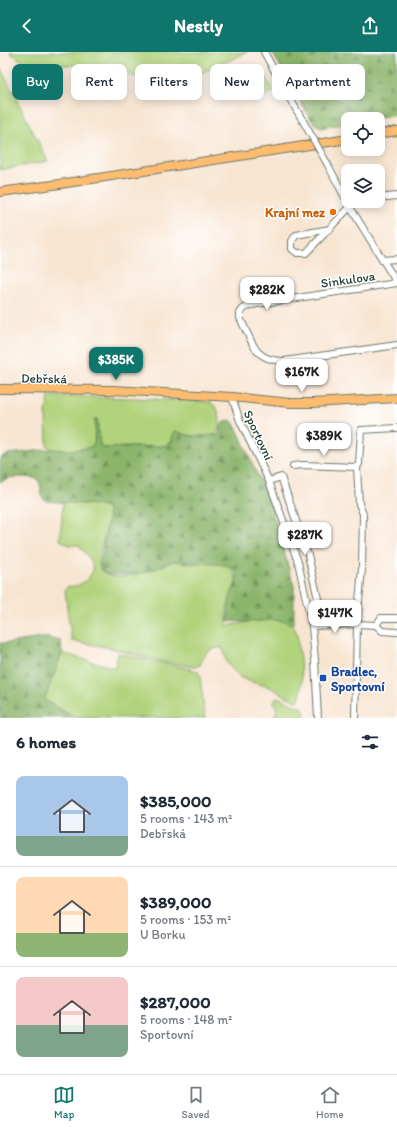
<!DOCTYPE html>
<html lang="en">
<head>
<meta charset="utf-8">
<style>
	body { margin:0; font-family:Itim,sans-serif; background:#f2f2f3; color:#1f2937; height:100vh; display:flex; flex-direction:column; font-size:15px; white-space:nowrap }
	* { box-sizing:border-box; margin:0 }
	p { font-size:13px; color:#747a83 }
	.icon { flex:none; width:22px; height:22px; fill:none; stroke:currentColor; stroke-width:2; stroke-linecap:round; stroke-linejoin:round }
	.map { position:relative; height:666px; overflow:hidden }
	.side { display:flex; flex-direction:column; background:#fff; flex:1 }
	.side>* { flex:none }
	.guide { position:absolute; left:12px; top:12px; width:373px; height:36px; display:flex; gap:8px }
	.controls { position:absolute; left:341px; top:60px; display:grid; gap:8px }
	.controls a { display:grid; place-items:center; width:44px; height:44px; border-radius:8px; background:#fff; box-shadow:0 2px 10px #0003; font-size:20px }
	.price { position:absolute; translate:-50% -34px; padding:0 9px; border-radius:8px; background:#fff; color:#222; font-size:13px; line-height:26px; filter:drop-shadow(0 1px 2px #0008) }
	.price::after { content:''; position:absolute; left:50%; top:24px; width:12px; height:9px; margin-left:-6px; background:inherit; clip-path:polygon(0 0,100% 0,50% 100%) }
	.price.active { background:#0f766e; color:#fff }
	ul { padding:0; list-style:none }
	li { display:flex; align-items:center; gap:12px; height:100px; padding:0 16px }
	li+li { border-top:1px solid #e0e1e3 }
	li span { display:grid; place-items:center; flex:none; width:112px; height:80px; border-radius:8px; color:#555 }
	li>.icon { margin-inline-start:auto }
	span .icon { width:48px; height:48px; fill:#fffc; stroke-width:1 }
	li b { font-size:17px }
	h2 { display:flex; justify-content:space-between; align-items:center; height:48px; padding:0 16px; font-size:17px }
	.pill { padding:0 14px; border-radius:8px; background:#fff; box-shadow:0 2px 10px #0003; font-size:14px; line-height:36px }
	.pill.active { background:#0f766e; color:#fff }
	header { display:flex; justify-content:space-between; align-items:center; height:52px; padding:0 16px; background:#0f766e; color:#fff; font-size:18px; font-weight:700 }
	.tab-bar { display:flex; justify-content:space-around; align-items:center; height:56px; border-top:1px solid #e0e1e3; background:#fff; font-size:11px; color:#747a83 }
	.tab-bar a { display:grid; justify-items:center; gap:2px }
	.tab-bar .active { color:#0f766e }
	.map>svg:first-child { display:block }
</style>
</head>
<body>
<header><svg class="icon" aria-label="back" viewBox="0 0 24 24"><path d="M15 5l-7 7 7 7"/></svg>Nestly<svg class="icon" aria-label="share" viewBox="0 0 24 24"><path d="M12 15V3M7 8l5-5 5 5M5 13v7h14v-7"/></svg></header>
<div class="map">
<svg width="397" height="666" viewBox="0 0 397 666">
	<defs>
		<pattern id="forest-firs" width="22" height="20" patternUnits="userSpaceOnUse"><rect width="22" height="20" fill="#8cb56c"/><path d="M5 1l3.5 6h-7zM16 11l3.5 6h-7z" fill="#72945a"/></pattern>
	</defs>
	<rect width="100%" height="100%" fill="#fff"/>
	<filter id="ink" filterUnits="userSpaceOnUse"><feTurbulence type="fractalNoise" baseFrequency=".025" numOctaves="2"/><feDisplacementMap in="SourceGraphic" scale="8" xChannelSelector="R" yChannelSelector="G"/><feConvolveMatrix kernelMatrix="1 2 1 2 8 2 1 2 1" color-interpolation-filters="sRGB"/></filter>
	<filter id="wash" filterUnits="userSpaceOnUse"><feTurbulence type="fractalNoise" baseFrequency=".012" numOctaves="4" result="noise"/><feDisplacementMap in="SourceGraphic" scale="16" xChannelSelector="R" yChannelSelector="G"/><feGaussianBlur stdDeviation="0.9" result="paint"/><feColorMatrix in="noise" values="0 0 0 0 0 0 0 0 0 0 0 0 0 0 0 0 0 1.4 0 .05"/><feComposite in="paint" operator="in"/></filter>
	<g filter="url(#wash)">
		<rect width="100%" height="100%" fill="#f8e5d1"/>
		<g fill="#b1d37c" stroke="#688858">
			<path d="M9 0H248L188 27 187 47C160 35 133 22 104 15L25 11Z"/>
			<polygon points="0,15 48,109 0,118"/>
			<polygon points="265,24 274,39 253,50 244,36"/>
			<path d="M49 344 134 346 210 350C221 355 223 375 215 383 199 386 189 384 175 379L173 380 172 389 167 393 162 394 104 396 100 393 97 367H95L94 391 91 395C82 398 54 401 47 394L46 361Z"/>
			<path d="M63 450 96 453 107 456C115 470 91 505 102 519 111 529 144 522 155 517 161 515 166 511 172 509 179 507 186 512 193 512 209 512 237 506 236 531L227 556V574C243 571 286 560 295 577 299 584 297 594 299 602 302 619 304 631 299 648L295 649 270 635 251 630 239 625 226 610 224 603 223 596C208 595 206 600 200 613L194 615 165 610 106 595 72 589 68 564 65 538 68 534C76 535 80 533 86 528 102 514 86 505 79 493H69L60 488Z"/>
			<polygon points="62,601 115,616 118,601 198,619 200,624 205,666 76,666 44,648"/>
			<path d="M278 645 294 653 302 655 304 659 305 666H274L277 657C274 652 272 648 278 645Z"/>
		</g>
		<g fill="url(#forest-firs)" stroke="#567950">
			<polygon points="272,0 397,0 397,63 375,67 348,67 348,71 321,76 313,70 307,61"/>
			<path d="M95 367H97L100 393 104 396 162 394 167 393 172 389 173 380 175 379 186 383 194 384 219 383C220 375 220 370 230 368L233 370 239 381 271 454 294 534V572H290L283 569 272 568 249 570 228 569C229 562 228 553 230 546 234 532 245 522 227 513L172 509 162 514 142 521 131 522H106L102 518 100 513 106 477 109 463 107 456 96 453 46 449C38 444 43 434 38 428 34 424 14 425 9 426 6 427 3 429 0 430V405L9 402 51 397 70 398 88 396 92 394 95 389Z"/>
			<polygon points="42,586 49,586 61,589 62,601 44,648 73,666 0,666 0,591 7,591"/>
		</g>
	</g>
	<g filter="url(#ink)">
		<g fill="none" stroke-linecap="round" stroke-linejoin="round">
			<defs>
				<g id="minor">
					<polyline points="264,0 285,38 307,76"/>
					<polyline points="328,113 350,155 397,231"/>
					<polyline points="378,146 397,144"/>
					<polyline points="330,177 296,183 292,189 292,197 297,201 306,201 350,155"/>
					<polyline points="382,208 397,207"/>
					<path d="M397 231 251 253 243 257 240 261V266C244 274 253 295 258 300 265 307 274 309 284 309L397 293"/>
					<polyline points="232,345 240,369 269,429 298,510 312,574 315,609 318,666"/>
					<polyline points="293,414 303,413 357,415"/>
					<polyline points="269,429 281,425 308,503 324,573"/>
					<polyline points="376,573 381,566 397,566"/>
					<polyline points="376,573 382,579 397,580"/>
					<polyline points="312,574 357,572 376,573"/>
					<polyline points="355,666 357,572 362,516 363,462 359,452 357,415 359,412 361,378 397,376"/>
				</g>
				<g id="major">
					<polyline points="378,82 397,79"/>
					<polyline points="0,140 60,132 348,87"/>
					<polyline points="0,337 113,338 232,345 291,351 313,351 397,346"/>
				</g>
			</defs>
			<use href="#minor" stroke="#6b786b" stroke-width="8"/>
			<use href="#major" stroke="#6b786b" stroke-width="10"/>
			<use href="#minor" stroke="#fff" stroke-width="6"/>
			<use href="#major" stroke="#fdbc70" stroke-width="8"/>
			<defs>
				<polyline id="minor-bridge" points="307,76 328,113"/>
			</defs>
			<use href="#minor-bridge" stroke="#6b786b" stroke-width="8" stroke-linecap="butt"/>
			<use href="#minor-bridge" stroke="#fff" stroke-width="6"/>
		</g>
	</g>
	<circle fill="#e8710a" stroke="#fff" stroke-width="1.5" cx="333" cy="160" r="4"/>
	<rect fill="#1a4fb4" stroke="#fff" stroke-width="1.5" x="319" y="622" width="8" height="8" rx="2"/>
	<g text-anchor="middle" stroke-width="3" stroke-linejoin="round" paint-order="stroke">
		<g font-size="13" font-weight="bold" fill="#c56008" stroke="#fff" text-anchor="end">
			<text x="325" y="165">Krajní mez</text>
		</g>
		<g font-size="13" fill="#1f3d34" stroke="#fff">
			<text transform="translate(348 227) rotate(-8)" y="5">Sinkulova</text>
			<text transform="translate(44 326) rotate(1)" y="5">Debřská</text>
			<text transform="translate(259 383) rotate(65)" y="5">Sportovní</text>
		</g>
		<g font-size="13" font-weight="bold" fill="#164399" stroke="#fff" text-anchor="start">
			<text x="331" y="624">Bradlec,<tspan x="331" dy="15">Sportovní</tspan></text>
		</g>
	</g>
</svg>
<div class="controls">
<a><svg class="icon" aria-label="locate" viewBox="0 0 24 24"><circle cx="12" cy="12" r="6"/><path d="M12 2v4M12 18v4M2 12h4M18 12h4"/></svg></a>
<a><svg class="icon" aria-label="layers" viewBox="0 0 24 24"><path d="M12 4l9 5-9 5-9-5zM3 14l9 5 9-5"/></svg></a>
</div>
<b class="price" style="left:267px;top:259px">$282K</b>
<b class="price active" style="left:116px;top:329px">$385K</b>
<b class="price" style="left:302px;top:341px">$167K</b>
<b class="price" style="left:324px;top:405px">$389K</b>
<b class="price" style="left:305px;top:504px">$287K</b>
<b class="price" style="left:335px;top:582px">$147K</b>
<div class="guide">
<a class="pill active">Buy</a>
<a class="pill">Rent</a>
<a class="pill">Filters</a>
<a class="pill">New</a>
<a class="pill">Apartment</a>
</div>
</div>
<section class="side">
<h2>6 homes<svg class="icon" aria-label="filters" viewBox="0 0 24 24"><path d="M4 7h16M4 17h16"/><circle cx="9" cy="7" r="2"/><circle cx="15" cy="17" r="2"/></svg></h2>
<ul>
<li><span style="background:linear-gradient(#a9c7e8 75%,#7fa58c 0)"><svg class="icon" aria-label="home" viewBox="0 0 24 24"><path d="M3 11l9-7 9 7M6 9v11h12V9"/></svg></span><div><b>$385,000</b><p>5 rooms · 143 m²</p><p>Debřská</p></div></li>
<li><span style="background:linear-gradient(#ffd9b3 70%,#8fb573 0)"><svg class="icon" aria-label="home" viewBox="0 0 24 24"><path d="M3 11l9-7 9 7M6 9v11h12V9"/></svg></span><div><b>$389,000</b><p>5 rooms · 153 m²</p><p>U Borku</p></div></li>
<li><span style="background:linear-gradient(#f6c9c9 60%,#7fa58c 0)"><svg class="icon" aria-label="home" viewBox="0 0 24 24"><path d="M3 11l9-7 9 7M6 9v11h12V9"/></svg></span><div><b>$287,000</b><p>5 rooms · 148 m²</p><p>Sportovní</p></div></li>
</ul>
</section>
<nav class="tab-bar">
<a class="active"><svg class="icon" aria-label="map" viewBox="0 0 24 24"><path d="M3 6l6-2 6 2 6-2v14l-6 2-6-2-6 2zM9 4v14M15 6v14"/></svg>Map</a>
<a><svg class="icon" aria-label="saved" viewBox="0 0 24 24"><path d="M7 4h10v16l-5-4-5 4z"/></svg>Saved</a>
<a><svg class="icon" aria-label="home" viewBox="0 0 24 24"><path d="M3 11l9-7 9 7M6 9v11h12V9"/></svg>Home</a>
</nav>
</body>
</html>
